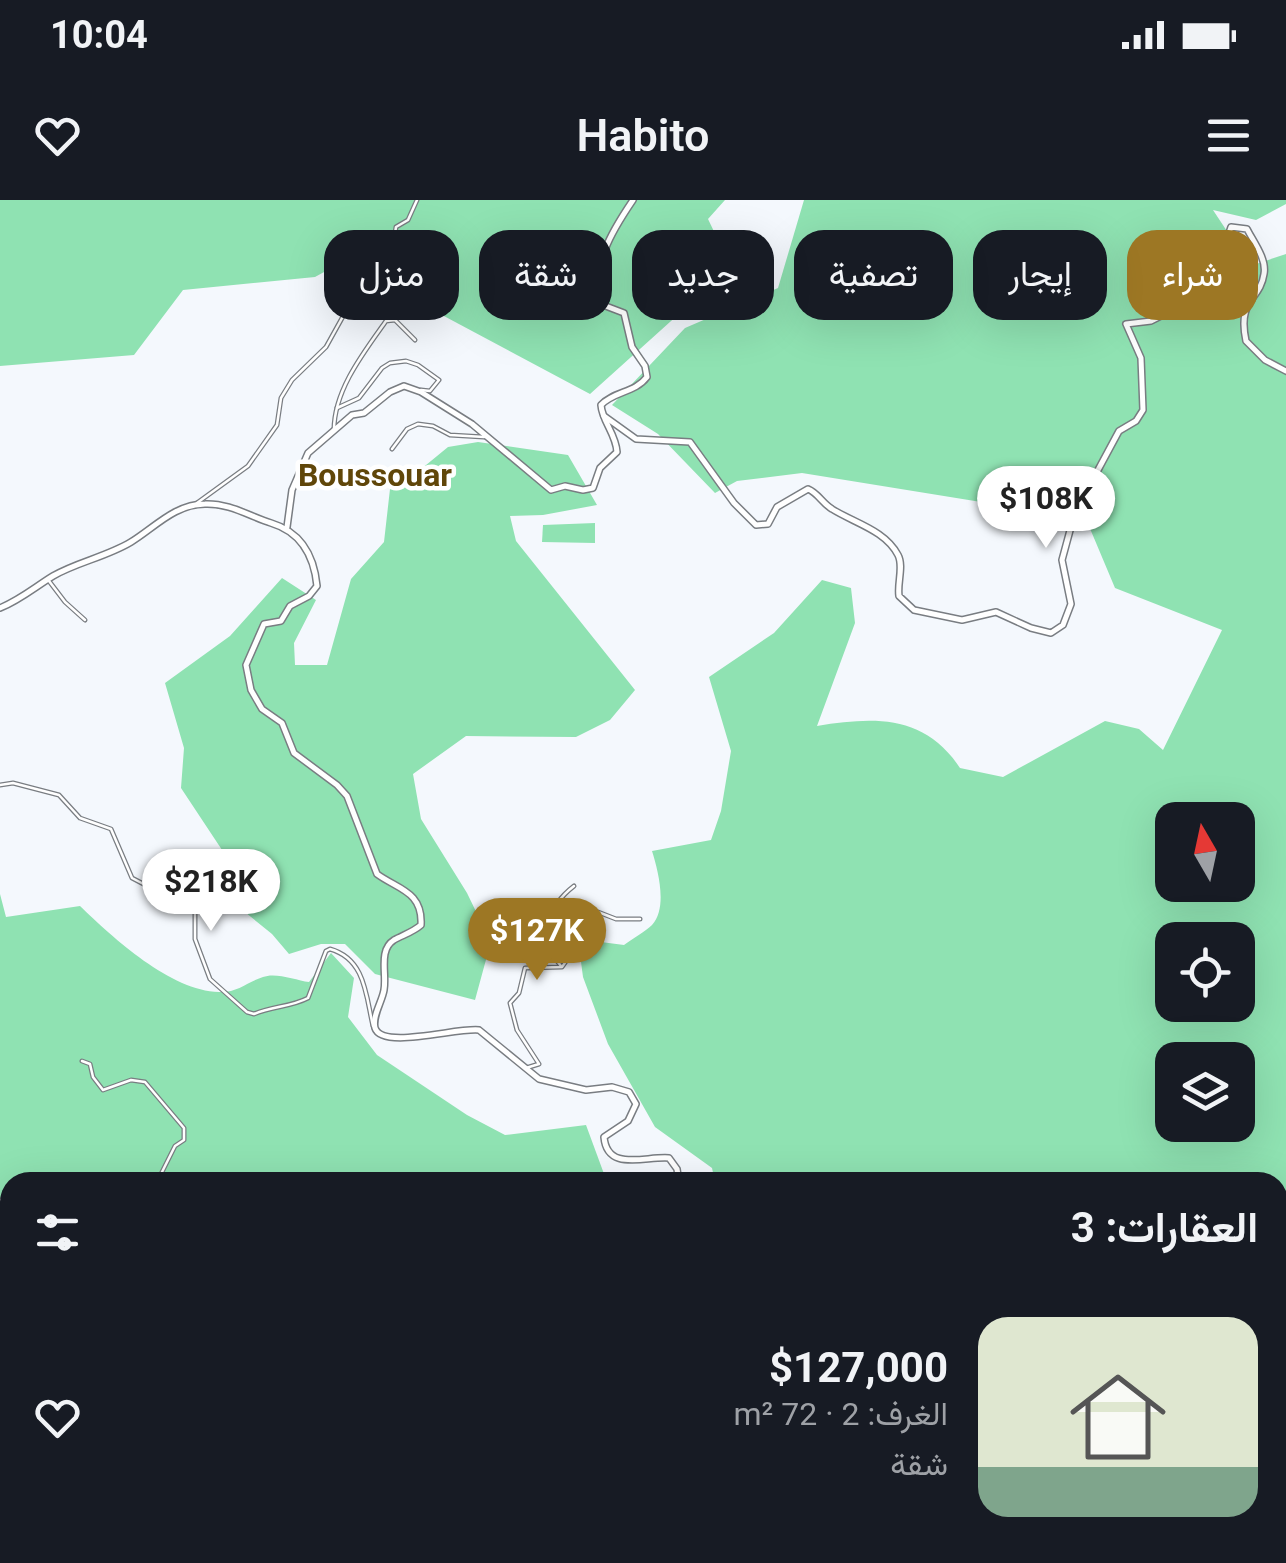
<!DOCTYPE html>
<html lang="ar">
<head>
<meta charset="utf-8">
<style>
	body { margin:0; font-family:Roboto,Vazirmatn,sans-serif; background:#20242c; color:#f1f3f6; direction:rtl; height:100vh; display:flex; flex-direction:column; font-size:38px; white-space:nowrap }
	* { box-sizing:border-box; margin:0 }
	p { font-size:32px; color:#9ea1a6 }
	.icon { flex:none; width:55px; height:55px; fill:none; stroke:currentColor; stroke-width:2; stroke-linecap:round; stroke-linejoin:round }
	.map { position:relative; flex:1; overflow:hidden; direction:ltr }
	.sheet { position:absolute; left:0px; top:972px; width:1288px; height:392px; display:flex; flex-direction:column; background:#171b24; border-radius:30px 30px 0 0; box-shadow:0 10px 40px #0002; direction:rtl }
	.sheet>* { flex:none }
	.banner { position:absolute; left:30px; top:30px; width:1228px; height:90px; direction:rtl; display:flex; gap:20px }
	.needle { width:65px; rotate:351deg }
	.controls { position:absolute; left:1155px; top:602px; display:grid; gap:20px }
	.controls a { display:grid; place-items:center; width:100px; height:100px; border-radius:20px; background:#171b24; box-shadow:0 10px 40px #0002; font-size:50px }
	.price { position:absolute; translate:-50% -85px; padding:0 22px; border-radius:35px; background:#fff; color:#222; font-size:32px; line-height:65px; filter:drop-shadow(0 2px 5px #0008) }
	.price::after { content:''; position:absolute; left:50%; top:60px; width:30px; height:22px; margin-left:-15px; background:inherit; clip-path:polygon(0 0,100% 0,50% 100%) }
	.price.selected { background:#9d7724; color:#fff }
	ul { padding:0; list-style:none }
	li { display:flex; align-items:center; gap:30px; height:250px; padding:0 30px }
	li span { display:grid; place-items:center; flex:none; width:280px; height:200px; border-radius:30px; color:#555 }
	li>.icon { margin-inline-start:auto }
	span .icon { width:120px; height:120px; fill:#fffc; stroke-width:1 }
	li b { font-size:42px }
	h2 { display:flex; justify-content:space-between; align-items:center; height:120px; padding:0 30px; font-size:42px }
	.chip { padding:0 35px; border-radius:30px; background:#171b24; box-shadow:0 10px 40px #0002; font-size:35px; line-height:90px }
	.chip.selected { background:#9d7724; color:#fff }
	.status { display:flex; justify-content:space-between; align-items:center; height:70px; padding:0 50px; background:#171b24; direction:ltr }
	.status svg { height:28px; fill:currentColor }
	header { display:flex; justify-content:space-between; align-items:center; height:130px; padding:0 30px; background:#171b24; font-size:45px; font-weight:600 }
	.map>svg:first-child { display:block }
</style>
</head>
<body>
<div class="status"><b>10:04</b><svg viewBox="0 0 49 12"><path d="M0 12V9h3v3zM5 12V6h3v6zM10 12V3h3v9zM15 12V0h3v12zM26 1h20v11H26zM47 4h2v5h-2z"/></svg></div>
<header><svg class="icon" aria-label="menu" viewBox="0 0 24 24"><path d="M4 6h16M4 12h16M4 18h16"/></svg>Habito<svg class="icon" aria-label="heart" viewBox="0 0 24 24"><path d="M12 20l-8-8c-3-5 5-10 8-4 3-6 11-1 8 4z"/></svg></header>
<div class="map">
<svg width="1286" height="1363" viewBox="0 0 1286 1363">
	<rect width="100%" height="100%" fill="#f4f8fd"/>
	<g fill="#8fe2b2" fill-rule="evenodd">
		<polygon points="0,0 725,0 708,19 731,67 590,194 427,107 387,95 344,61 315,77 183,90 134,155 0,166"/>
		<path d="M804 0H1286V4L1256 20 1213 10 1250 66 1286 54V1093L1278 1092V982H715L712 968 655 927 608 844 583 777 578 739 624 745C633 738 645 732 652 725 668 708 658 670 652 651L711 640 721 611 731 551 709 477 774 433 822 380 851 388 855 423 817 526C874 517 924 514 960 568L1003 577 1105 521 1139 529 1163 550 1222 430 1115 388 1086 319 802 273 737 281 715 293 658 234 612 205 685 128 778 88ZM1172 620H1238V685H1172ZM1172 740H1238V805H1172ZM1172 860H1238V925H1172Z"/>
		<polygon points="478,242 568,255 597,305 543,315 510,316 516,341 635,490 610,520 576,537 466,536 413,574 421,619 467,693 483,726 487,756 475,800 375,774 345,744 321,744 289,754 272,734 225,696 226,656 181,588 184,548 165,483 230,436 282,378 316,400 294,443 295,465 327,465 351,379 384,342 390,289 420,270 448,247"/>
		<polygon points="595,323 595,343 542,342 543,325"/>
		<path d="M0 694 6 717 80 706C113 738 171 791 219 792 237 793 247 782 263 777 275 772 296 780 309 782L331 753 354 778 348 817 377 855 467 915 505 935 586 925 607 982H10V1355H189L190 1363H0Z"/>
	</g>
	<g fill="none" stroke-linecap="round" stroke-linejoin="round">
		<defs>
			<g id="minor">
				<polyline points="337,208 359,198 382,168 390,163 406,161 418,165 439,180 430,191 421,190"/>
				<path d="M334 230C334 190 364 152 386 121L395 120 415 140"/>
				<polyline points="392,249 407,229 418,224 433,226 450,235 484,237"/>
				<path d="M197 303 248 266 277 225 281 198 292 180 326 147 346 111 359 97 372 92 389 102 396 100C371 61 392 64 396 27L408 20 417 0"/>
				<polyline points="49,381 65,402 85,420"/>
				<path d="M0 585 13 583 59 595 80 618 111 629 132 678 155 690 173 691 195 709V739L210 779 247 812 254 814C273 806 291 807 308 798L326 751 330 749C366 759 366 797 373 826"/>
				<path d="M561 766C537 738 548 706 574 686"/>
				<polyline points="82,861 90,864 93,877 103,890 131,880 145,882 184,928 184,940 175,946 157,982"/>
				<path d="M526 868 539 864 517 830 510 803 519 793 525 768 562 767C576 749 580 726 598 712L616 719H640"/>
				<polyline points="0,1000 10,1001"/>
				<polyline points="10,1184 10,1190"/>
				<polyline points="0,1218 10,1224"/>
				<polyline points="313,1355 318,1363"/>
				<polyline points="592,1363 597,1355"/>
			</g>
			<g id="tertiary">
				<path d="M604 216 636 239 690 242 734 303 756 325 768 324 777 307 808 289C818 293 822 303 832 309 854 323 885 330 898 355 904 366 897 383 899 396L914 410 962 420 996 412 1031 428 1051 433 1063 425 1071 404 1062 360 1072 323 1073 299 1091 283 1119 231 1136 221 1143 210 1141 158 1126 124 1151 121 1163 115 1174 81 1216 60 1222 54 1231 27 1247 29C1253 41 1267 59 1264 74 1260 101 1237 99 1246 141L1265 160 1286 171"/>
				<path d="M287 327 292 290 308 253 352 215 364 213 390 192 404 186 421 192 472 224 551 290 565 286 583 290 593 288 600 268 617 252C616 234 602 221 601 205 614 191 635 193 647 177L645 166 632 147 624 113 603 105C590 65 612 31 633 0"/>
				<path d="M0 408C20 400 35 387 53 376 77 362 106 357 131 342 154 328 175 304 205 304 229 303 249 316 271 323 301 332 314 355 317 386L309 396 290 406 281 421 264 424 246 465 251 490 262 509 282 523 294 553 337 585 347 596 377 674C397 689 423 691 421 725 413 732 403 735 394 740 378 750 387 774 384 790 382 802 372 816 375 828 382 850 459 827 479 830L539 879 586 890 612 887 629 892 636 904 628 921 604 937C607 972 645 956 669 958L677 969 679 982"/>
				<polyline points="825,1355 834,1363"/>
			</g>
			<g id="secondary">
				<polyline points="1278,1130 1286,1141"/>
				<polyline points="967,1363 973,1355"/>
			</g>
		</defs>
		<use href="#minor" stroke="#797d82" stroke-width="5"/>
		<use href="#tertiary" stroke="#797d82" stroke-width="8"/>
		<use href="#secondary" stroke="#797d82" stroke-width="8"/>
		<use href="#minor" stroke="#fff" stroke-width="2.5"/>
		<use href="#tertiary" stroke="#fff" stroke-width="5"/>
		<use href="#secondary" stroke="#fff" stroke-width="5"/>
	</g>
	<g text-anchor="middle" stroke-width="9" stroke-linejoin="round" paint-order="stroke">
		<g font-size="32" font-weight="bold" fill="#604609" stroke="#fff">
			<text x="375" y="286">Boussouar</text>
		</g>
	</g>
</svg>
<div class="controls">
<a><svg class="needle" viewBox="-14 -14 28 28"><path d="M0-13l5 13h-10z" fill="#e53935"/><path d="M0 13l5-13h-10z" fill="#9ea1a6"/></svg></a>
<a><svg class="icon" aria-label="locate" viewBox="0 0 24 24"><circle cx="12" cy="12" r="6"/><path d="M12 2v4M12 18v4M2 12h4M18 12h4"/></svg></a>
<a><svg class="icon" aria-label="layers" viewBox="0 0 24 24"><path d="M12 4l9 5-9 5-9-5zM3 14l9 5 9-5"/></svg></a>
</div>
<b class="price" style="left:1046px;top:351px">$108K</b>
<b class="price" style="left:211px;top:734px">$218K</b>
<b class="price selected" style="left:537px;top:783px">$127K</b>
<div class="banner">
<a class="chip selected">شراء</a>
<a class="chip">إيجار</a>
<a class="chip">تصفية</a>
<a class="chip">جديد</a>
<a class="chip">شقة</a>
<a class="chip">منزل</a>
</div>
<section class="sheet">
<h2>العقارات: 3<svg class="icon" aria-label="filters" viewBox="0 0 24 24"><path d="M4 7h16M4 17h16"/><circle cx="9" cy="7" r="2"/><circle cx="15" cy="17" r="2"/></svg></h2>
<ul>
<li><span style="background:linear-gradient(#dfe7d0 75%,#7fa58c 0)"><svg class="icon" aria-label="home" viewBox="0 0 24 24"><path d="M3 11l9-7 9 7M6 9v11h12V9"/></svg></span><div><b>$127,000</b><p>الغرف: 2 · 72 m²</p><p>شقة</p></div><svg class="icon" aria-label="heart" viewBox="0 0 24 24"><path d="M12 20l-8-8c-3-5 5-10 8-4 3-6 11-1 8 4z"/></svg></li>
</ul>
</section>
</div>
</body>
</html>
